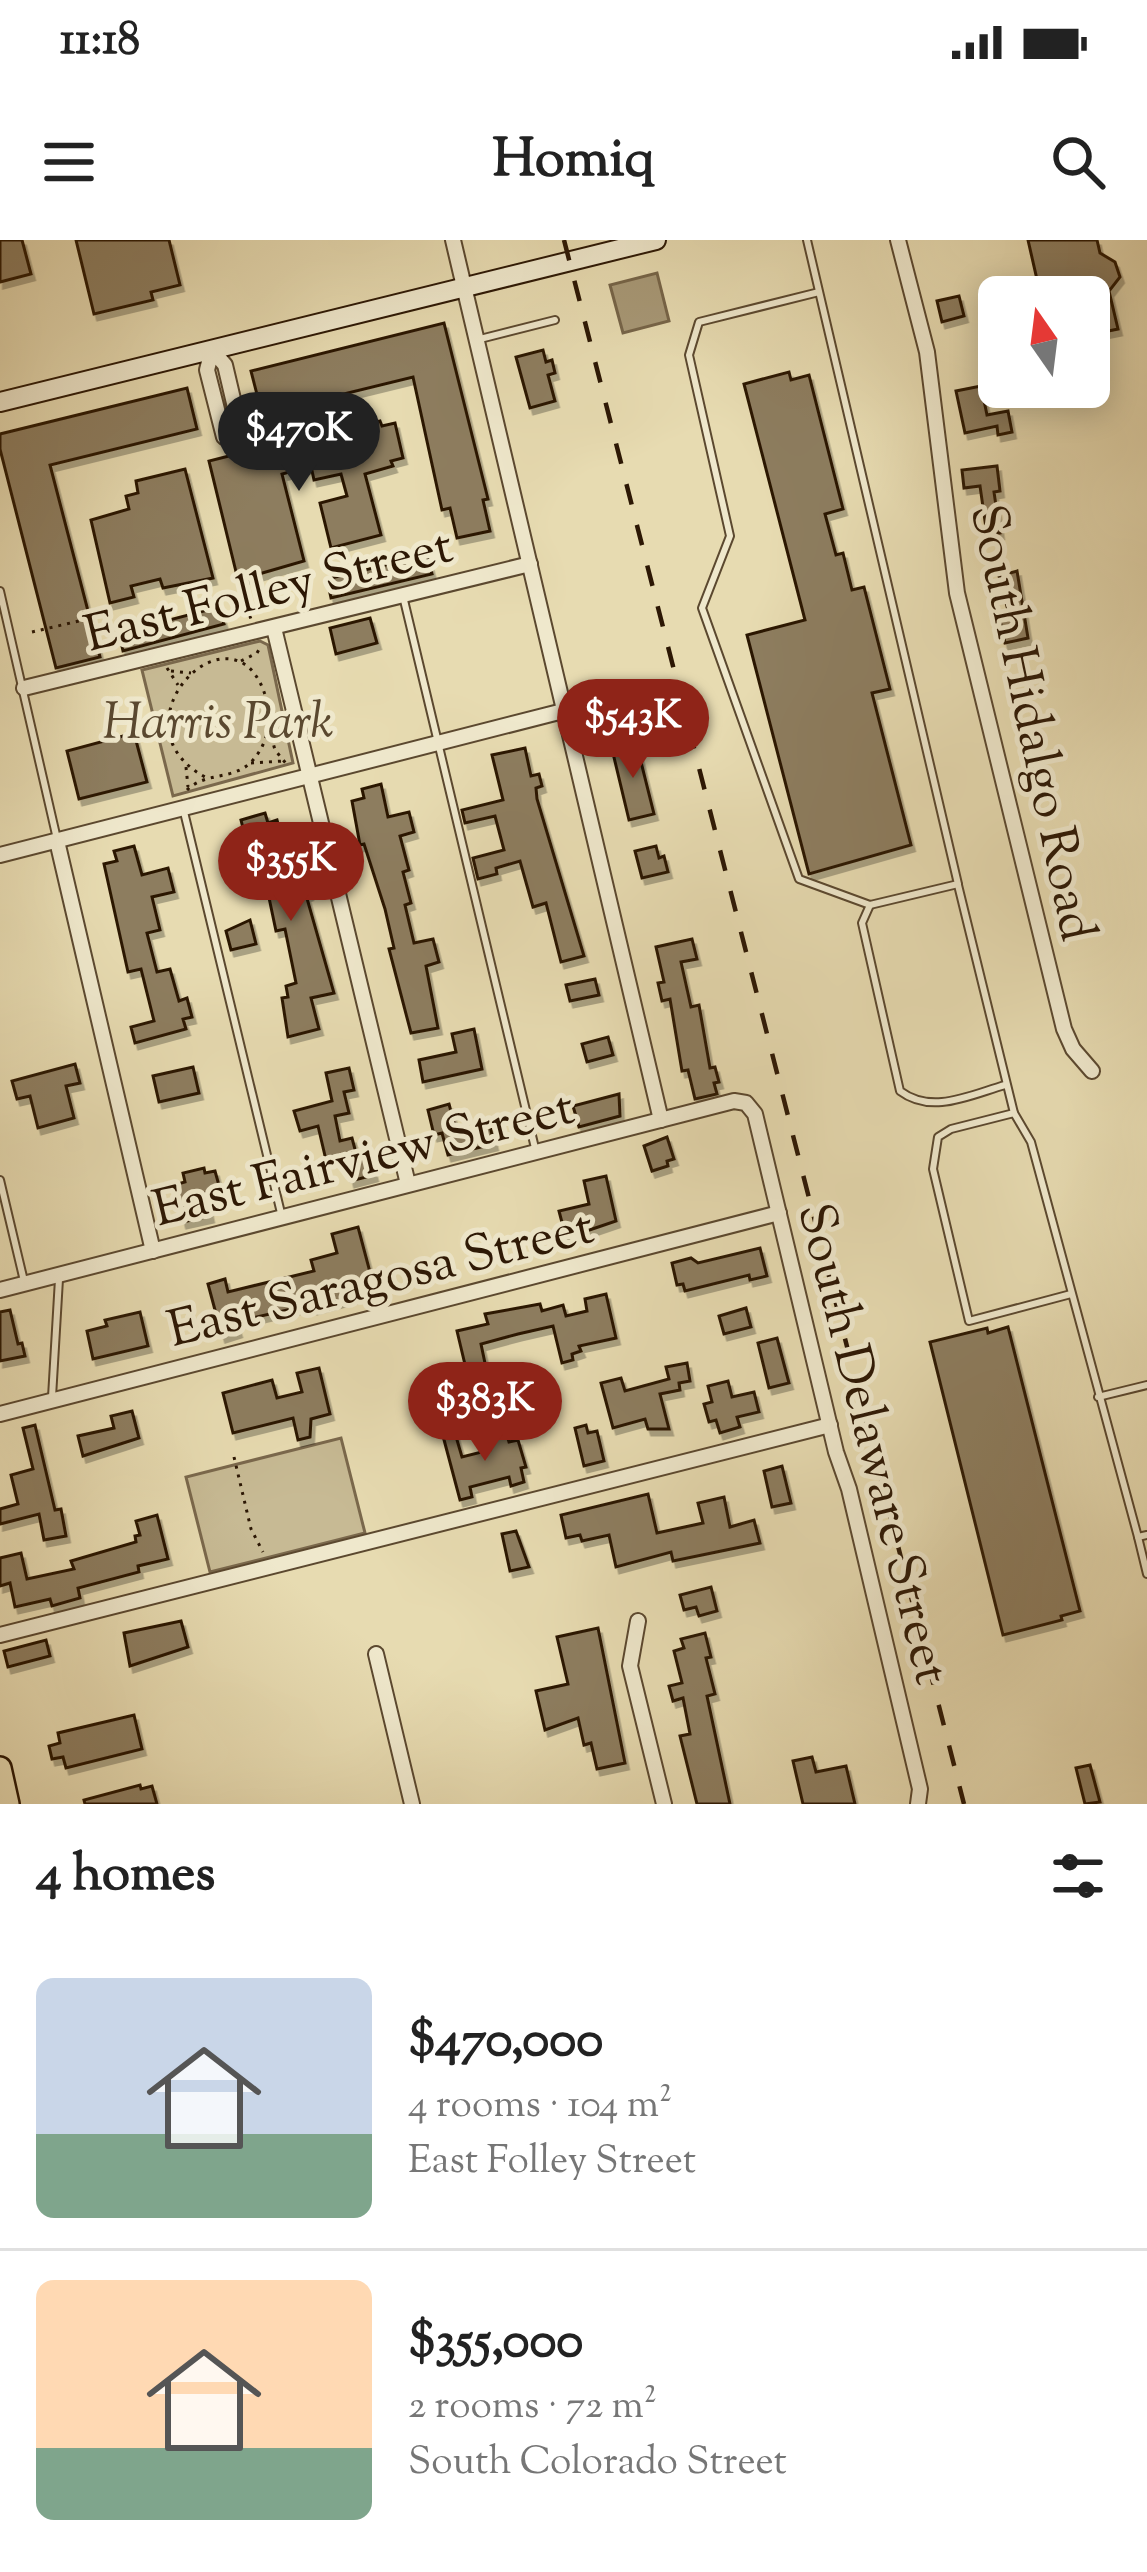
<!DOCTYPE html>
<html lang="en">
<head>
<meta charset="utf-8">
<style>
	body { margin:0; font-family:"Sorts Mill Goudy",serif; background:#f6f6f6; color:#222; height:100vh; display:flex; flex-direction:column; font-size:45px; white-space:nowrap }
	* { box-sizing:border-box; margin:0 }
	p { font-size:39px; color:#767676 }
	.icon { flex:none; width:66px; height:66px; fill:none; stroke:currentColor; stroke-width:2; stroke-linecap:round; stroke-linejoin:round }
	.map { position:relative; height:1564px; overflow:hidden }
	.drawer { display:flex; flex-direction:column; background:#fff; flex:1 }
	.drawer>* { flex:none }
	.needle { width:78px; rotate:346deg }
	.tools { position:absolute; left:978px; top:36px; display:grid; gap:24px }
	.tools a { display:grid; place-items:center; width:132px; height:132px; border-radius:18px; background:#fff; box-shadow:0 6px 30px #0003; font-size:60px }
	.price { position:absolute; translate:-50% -102px; padding:0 27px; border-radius:42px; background:#8f2418; color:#fff; font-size:39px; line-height:78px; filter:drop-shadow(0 3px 6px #0008) }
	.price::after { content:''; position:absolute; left:50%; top:72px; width:36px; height:27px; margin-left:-18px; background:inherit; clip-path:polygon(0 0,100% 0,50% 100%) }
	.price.current { background:#222; color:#fff }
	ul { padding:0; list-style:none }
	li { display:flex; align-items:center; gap:36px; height:300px; padding:0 36px }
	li+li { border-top:3px solid #e0e0e0 }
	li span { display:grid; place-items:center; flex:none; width:336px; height:240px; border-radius:18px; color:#555 }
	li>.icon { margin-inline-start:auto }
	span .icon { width:144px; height:144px; fill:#fffc; stroke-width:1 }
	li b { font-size:51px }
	h2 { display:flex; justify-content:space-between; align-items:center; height:144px; padding:0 36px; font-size:51px }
	.status { display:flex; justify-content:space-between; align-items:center; height:84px; padding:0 60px; background:#fff; direction:ltr }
	.status svg { height:33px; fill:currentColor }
	header { display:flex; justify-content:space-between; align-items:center; height:156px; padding:0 36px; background:#fff; font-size:54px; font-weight:700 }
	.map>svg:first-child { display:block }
</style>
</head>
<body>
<div class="status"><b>11:18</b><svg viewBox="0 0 49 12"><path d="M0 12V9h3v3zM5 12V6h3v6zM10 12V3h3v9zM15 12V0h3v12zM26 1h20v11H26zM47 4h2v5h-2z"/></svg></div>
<header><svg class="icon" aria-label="menu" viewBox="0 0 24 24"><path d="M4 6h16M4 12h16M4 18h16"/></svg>Homiq<svg class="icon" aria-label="search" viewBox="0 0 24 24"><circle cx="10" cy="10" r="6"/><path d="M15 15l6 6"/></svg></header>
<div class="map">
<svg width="1147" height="1564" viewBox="0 0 1147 1564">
	<defs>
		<filter id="shadow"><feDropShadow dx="3.5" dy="6" stdDeviation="0" flood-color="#0004"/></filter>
	</defs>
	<rect width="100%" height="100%" fill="#e7dbb1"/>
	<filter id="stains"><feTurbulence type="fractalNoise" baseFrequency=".00167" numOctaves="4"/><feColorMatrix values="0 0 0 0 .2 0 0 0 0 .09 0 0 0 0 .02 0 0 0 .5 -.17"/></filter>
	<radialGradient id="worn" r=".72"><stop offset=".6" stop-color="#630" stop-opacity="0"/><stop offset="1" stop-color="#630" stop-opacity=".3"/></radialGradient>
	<g fill="#c7ba94" stroke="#7a684c" stroke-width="3">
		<polygon points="260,401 268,405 293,523 173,556 142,430"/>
		<polygon points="341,1198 365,1293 210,1332 186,1237"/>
	</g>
	<polygon fill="#a79876" stroke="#766448" stroke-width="3" points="657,33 669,81 623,93 610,45"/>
	<g fill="#8d7d5e" stroke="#2c1704" stroke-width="3" filter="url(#shadow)">
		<polygon points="0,0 22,0 31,34 0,42"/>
		<polygon points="76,0 169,0 180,45 151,52 153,60 94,74"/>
		<polygon points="1028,0 1097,0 1100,13 1115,22 1120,37 1109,51 1118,89 1089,95 1089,57 1041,57"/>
		<polygon points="959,56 964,76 942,82 937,61"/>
		<polygon points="444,83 488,259 483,260 490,291 457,298 450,268 442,270 413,137 262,174 251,131"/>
		<polygon points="543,110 546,122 552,120 555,133 548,135 555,161 530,168 516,117"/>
		<polygon points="789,132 791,140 809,135 843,269 825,274 836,315 843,313 852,350 864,347 890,449 872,453 911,605 809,634 747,395 805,380 744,144"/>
		<polygon points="981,146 987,175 1008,171 1012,192 998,195 997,186 965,193 956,151"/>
		<polygon points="187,148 197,189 50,225 100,417 56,428 0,209 0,194"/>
		<polygon points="380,181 382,186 395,183 403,218 391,221 393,226 365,234 381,295 331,308 320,263 347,256 341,234 314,240 311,226 282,234 304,321 238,340 209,221 292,200 294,208 333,198 332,192"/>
		<polygon points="997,226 1000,251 994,252 1000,293 987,295 980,246 964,248 962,230"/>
		<polygon points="185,229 213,338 163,348 160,339 131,346 134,357 110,363 91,280 129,269 126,256 138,253 136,241"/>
		<polygon points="427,315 432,334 331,358 327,339"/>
		<polygon points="1017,331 1028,398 1005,403 999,376 1009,374 999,336"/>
		<polygon points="219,367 224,384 123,411 119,393"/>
		<polygon points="370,378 377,403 336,414 330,388"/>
		<polygon points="134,493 147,542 79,559 67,511"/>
		<polygon points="636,502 654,574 629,580 612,509"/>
		<polygon points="525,508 531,536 539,534 542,546 536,548 537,559 584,716 561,722 546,663 533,667 520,621 496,628 497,634 478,639 473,618 504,610 495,576 465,583 462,570 503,560 492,515"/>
		<polygon points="381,544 388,577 409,572 414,592 400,596 409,630 403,632 411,663 405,665 414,703 433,699 439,722 426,726 438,788 411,793 389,709 394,708 385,669 364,604 360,605 352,561 364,558 362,549"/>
		<polygon points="265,573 268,583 277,580 294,641 305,638 309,654 306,655 334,753 311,758 319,789 288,797 282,758 288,757 286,746 296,743 285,689 276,691 263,629 259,630 252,603 247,604 241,580"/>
		<polygon points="134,606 142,635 168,628 174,652 152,657 160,690 147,693 157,732 170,729 179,761 187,758 192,777 183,779 186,789 135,803 131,787 154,781 141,729 128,732 104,624 117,621 114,611"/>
		<polygon points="656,606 659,618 664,616 668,632 642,638 635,611"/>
		<polygon points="250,680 256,704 231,710 226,691"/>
		<polygon points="692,699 697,719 681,722 691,767 699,765 710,828 715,827 719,842 714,843 717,854 695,859 688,830 682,831 670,759 662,761 658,743 664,742 656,707"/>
		<polygon points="595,739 599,755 570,761 566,745"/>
		<polygon points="474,789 482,829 423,842 419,820 456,812 452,794"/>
		<polygon points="608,797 613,815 587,822 582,804"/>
		<polygon points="75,824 80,843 66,846 74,878 38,888 30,856 17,859 12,841"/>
		<polygon points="193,827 199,853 159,862 153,836"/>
		<polygon points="349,828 354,850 344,852 349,873 335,876 340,901 352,898 356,913 326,920 318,886 300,891 294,871 332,861 326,833"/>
		<polygon points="619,854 620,876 579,887 573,866"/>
		<polygon points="449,864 457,894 490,886 494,904 448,915 442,893 434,895 428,870"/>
		<polygon points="667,897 674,919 667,921 668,926 652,931 644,906"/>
		<polygon points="369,915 374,935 351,941 346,920"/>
		<polygon points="204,928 205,933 215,931 220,949 205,953 210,976 183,982 174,945 185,942 183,933"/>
		<polygon points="606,936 616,981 566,998 559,971 589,964 584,941"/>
		<polygon points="358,987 375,1051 314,1068 313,1064 235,1082 238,1091 222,1096 208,1044 225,1039 228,1052 314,1031 311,1020 337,1013 332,994"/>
		<polygon points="760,1008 767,1036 750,1040 749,1035 685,1051 683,1044 677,1045 672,1023 691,1018 698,1023"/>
		<polygon points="606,1054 616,1098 579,1106 581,1111 572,1114 573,1120 562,1123 553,1086 518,1094 481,1104 486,1128 467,1133 457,1091 488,1084 485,1074 540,1064 542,1071 563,1065 566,1076 587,1071 585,1059"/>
		<polygon points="746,1068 751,1087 724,1094 719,1076"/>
		<polygon points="10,1070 18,1104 22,1103 25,1116 0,1121 0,1072"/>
		<polygon points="140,1072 148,1106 93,1119 87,1091 107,1086 105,1080"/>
		<polygon points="1008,1087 1080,1371 1061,1376 1062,1380 1003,1395 930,1102 987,1088 988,1093"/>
		<polygon points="777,1098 789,1143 769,1148 758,1103"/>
		<polygon points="687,1123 690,1141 679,1143 680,1150 660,1154 669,1189 648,1189 645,1179 613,1188 601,1143 621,1138 625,1151 669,1139 666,1127"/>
		<polygon points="319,1128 330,1174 311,1179 310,1197 298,1200 293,1178 233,1193 223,1153 272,1140 277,1158 302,1152 297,1133"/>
		<polygon points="728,1141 732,1157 754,1152 759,1172 737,1177 740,1187 720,1193 716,1180 709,1182 704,1164 712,1162 708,1146"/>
		<polygon points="132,1171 139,1198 83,1216 78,1196 114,1188 111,1176"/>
		<polygon points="35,1185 55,1270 61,1269 66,1296 44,1300 39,1274 0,1284 0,1269 18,1264 11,1235 33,1229 23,1188"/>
		<polygon points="586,1185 588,1193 597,1191 604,1221 584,1226 575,1188"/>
		<polygon points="506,1192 509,1202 518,1200 526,1227 521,1228 524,1242 511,1246 509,1237 470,1247 472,1257 460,1260 443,1196 455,1193 462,1217 490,1210 487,1198"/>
		<polygon points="782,1226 791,1263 772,1267 764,1231"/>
		<polygon points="648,1254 657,1293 703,1283 698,1263 724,1257 730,1287 754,1280 760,1303 673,1321 671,1312 616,1327 609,1295 582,1301 580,1295 566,1298 561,1275"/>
		<polygon points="157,1275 168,1319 138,1326 139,1332 78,1348 80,1358 52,1366 50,1359 15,1367 10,1343 0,1346 0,1318 21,1313 27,1339 74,1329 71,1321 136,1302 135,1296 140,1295 136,1281"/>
		<polygon points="516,1291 529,1327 510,1331 502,1294"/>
		<polygon points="711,1347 717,1371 699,1376 696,1367 684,1370 680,1355"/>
		<polygon points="181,1381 188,1407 130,1426 124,1393"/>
		<polygon points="598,1388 625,1523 597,1529 591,1503 584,1505 578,1478 545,1490 536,1451 568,1444 557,1397"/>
		<polygon points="705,1393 711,1417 706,1418 715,1454 707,1456 730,1564 697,1564 680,1496 690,1494 683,1458 673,1461 669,1446 682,1443 674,1411 684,1408 681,1399"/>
		<polygon points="46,1400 50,1416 8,1427 4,1411"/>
		<polygon points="134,1475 142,1509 66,1528 63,1517 52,1519 49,1506 60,1503 58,1493"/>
		<polygon points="812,1517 816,1532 846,1526 855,1564 803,1564 793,1521"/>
		<polygon points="1090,1525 1100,1562 1085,1564 1076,1528"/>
		<polygon points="140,1545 141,1549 152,1546 157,1564 85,1564 84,1560"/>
	</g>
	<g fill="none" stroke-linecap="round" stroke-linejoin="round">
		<defs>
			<g id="lane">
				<polyline points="807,0 958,644 870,665 799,639 702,368 730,296 689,115 699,82 819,52"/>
				<polyline points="480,99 555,80"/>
				<polyline points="0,351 57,599"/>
				<polyline points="403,356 535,908"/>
				<polyline points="184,572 281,973"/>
				<polyline points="958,645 1014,873 1031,902 1138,1297 1147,1295"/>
				<path d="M870 665 862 683 900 851C932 875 970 855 1005 845"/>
				<polyline points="1014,873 951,889 938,897 933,929 969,1081 1071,1054"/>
				<polyline points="0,940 24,1041"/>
				<polyline points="52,1157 59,1039"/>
				<polyline points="1098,1157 1147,1145"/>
				<polyline points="1138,1297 1147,1334"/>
			</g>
			<g id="street">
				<polyline points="453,0 661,880"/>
				<polyline points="898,0 927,112 957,353 1064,789 1073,809 1092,831"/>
				<polyline points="224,197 207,130 212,110 225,125 241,193"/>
				<polyline points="274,388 408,944"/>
				<polyline points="24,448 530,324"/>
				<polyline points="57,601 153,1011"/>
				<polyline points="0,615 567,470"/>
				<polyline points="0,1050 734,861 746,863 755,874 836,1212 849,1249 920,1549 918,1564"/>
				<polyline points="0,1174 779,973"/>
				<polyline points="638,1381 630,1426 664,1564"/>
				<polyline points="0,1395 830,1185"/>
				<polyline points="376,1414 412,1564"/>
			</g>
			<polyline id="secondary" points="0,162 656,0"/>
			<polyline id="primary" points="0,1528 8,1564"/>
		</defs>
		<use href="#lane" stroke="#5b482f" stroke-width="10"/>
		<use href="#street" stroke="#5b482f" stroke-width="18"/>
		<use href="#secondary" stroke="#2c1704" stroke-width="22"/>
		<use href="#primary" stroke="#2c1704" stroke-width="26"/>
		<g stroke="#2c1704" stroke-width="3" stroke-dasharray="3 6" stroke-linecap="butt">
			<polyline points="243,359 251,379"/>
			<polyline points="32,392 96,377"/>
			<polyline points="241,421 257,413 261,406"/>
			<polyline points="167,428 178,445"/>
			<polyline points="171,431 191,433"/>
			<polyline points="269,488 275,510 288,526"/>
			<polyline points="251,523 283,521"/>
			<polyline points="186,527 188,547"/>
			<path d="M187 550C206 531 235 541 253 520 268 503 273 478 266 458 236 354 106 483 205 537"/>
			<polyline points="234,1217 251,1289 263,1312"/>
		</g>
		<use href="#lane" stroke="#efe8cc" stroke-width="6"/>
		<use href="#street" stroke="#efe8cc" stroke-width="14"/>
		<use href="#secondary" stroke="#efe8cc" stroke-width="18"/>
		<use href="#primary" stroke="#e7dbb1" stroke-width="21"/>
		<polyline stroke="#2c1704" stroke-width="4.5" stroke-dasharray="21 21" stroke-linecap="butt" points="564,0 964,1564"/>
	</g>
	<g text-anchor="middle" stroke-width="10" stroke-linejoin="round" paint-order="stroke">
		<g font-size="51" fill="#2c1704" stroke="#efe8cc">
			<text transform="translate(268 348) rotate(-14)" y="18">East Folley Street</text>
			<text transform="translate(1035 482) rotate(78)" y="18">South Hidalgo Road</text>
			<text transform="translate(363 916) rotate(-14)" y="18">East Fairview Street</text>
			<text transform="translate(380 1036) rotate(-14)" y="18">East Saragosa Street</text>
			<text transform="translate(876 1203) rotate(76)" y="18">South Delaware Street</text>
		</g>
		<g font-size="51" font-style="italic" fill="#5a482f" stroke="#efe8cc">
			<text x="218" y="497">Harris Park</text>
		</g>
	</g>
	<rect width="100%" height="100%" filter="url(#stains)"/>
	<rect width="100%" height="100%" fill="url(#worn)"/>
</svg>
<div class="tools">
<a><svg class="needle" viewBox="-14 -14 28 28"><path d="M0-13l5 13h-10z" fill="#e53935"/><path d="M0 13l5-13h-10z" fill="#767676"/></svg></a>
</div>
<b class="price current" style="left:299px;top:254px">$470K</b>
<b class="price" style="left:633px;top:541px">$543K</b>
<b class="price" style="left:291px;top:684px">$355K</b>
<b class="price" style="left:485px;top:1224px">$383K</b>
</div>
<section class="drawer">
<h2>4 homes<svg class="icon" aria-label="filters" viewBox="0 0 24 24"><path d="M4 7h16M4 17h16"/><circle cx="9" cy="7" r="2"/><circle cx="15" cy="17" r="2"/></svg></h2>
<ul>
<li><span style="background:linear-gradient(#c9d6e8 65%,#7fa58c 0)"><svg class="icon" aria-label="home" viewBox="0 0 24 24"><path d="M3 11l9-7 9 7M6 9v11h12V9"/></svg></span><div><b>$470,000</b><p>4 rooms · 104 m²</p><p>East Folley Street</p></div></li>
<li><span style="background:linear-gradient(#ffd9b3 70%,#7fa58c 0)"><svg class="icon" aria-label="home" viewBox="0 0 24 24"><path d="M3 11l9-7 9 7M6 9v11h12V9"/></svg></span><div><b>$355,000</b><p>2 rooms · 72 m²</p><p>South Colorado Street</p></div></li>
</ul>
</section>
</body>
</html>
